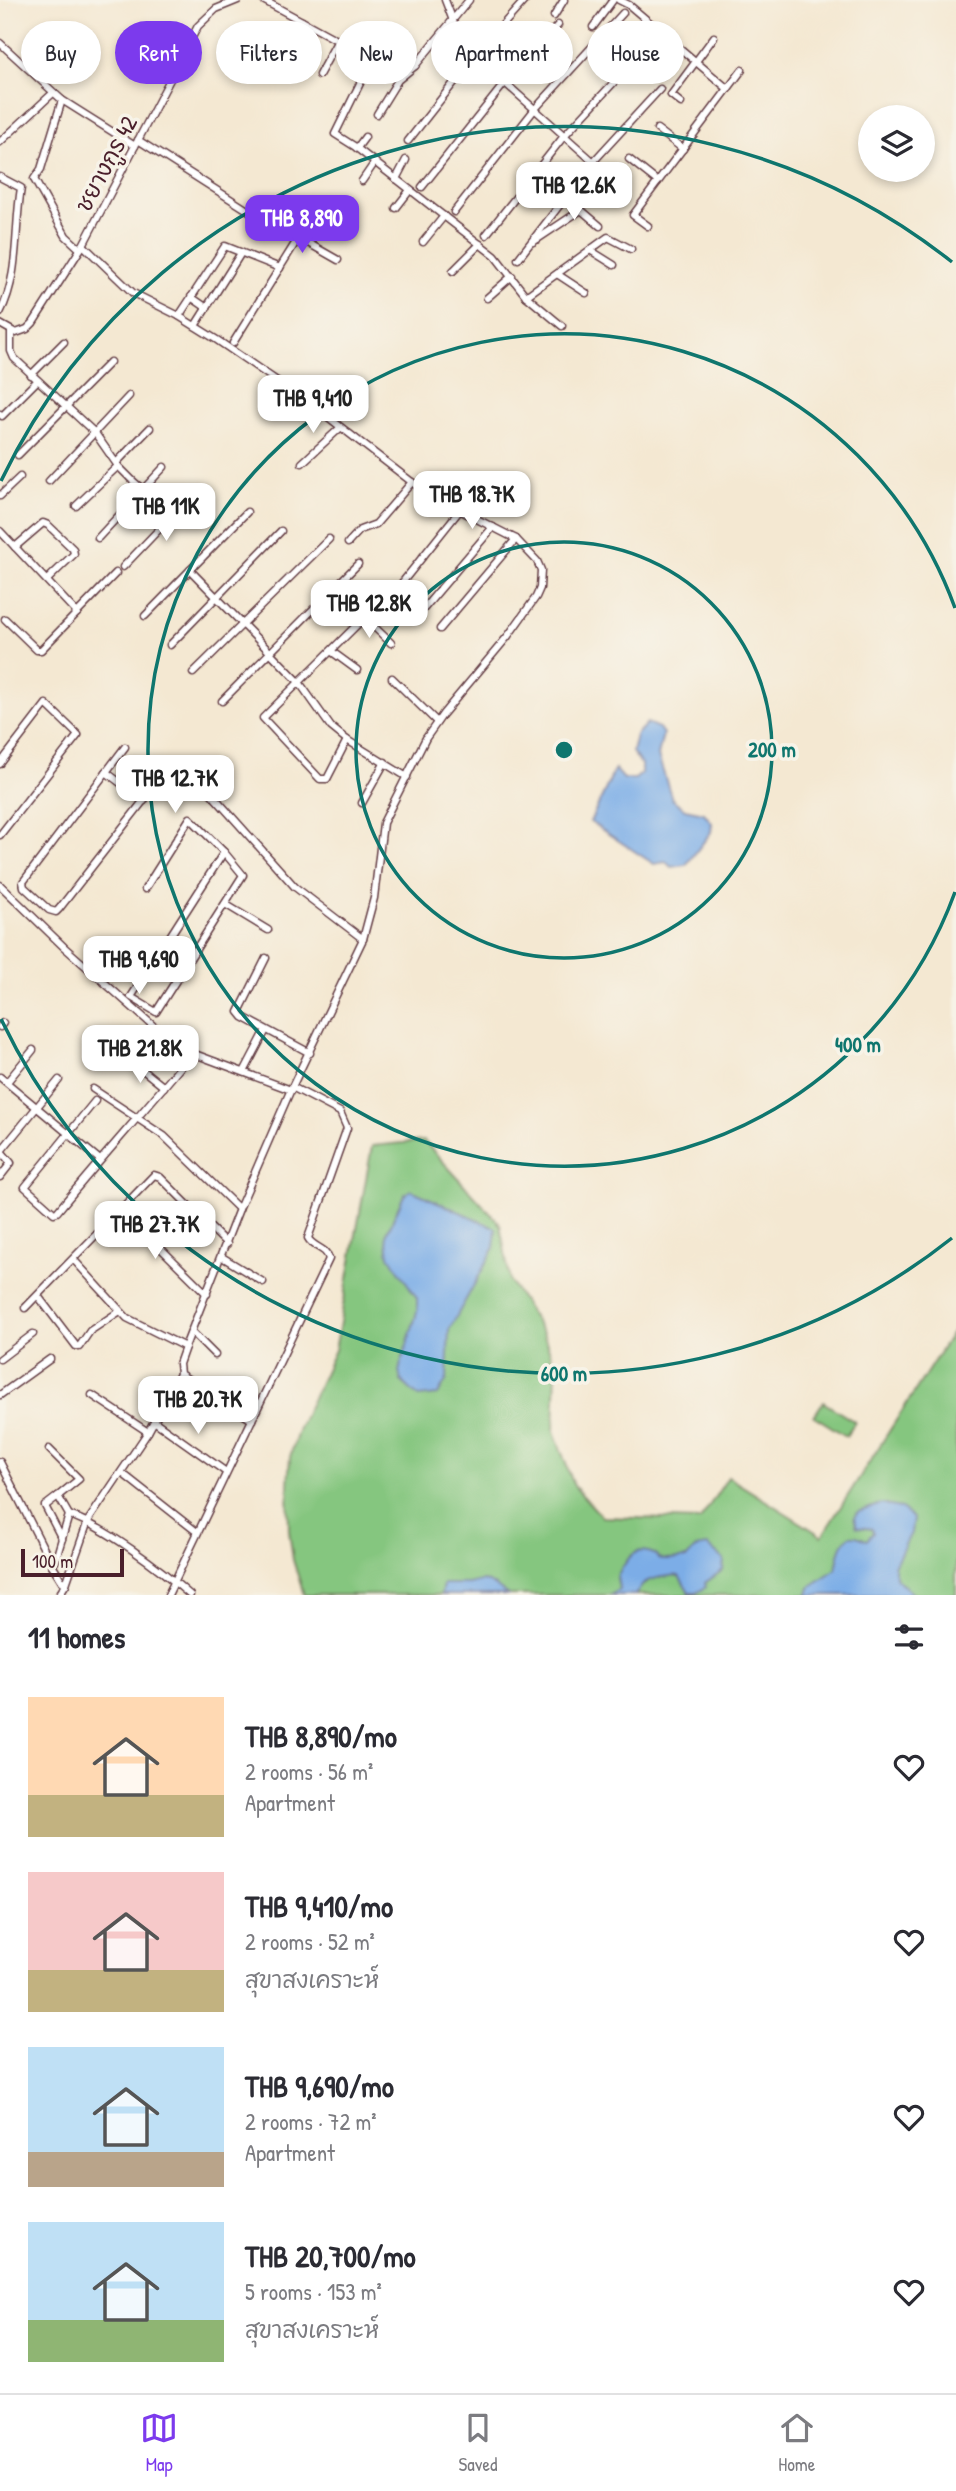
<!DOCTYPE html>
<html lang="en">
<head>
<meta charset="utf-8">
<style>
	body { margin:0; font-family:"Patrick Hand","Playpen Sans Thai",sans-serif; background:#f2f2f3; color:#2b2b33; height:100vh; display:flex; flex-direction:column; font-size:26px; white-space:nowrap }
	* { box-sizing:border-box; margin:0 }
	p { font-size:23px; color:#7c7c81 }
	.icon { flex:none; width:38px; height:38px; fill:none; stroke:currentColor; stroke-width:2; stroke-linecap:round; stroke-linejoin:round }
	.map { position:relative; height:1595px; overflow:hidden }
	.details { display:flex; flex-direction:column; background:#fff; flex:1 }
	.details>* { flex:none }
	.hud { position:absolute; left:21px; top:21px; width:915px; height:63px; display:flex; gap:14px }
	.controls { position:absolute; left:858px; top:105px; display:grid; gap:14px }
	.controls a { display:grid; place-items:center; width:77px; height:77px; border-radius:50%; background:#fff; box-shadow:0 4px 10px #0003; font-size:35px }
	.scale { position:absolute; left:21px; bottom:18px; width:103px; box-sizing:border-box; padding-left:7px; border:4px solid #4a1f2b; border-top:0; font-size:19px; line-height:24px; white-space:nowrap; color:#4a1f2b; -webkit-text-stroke:5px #f7f3e8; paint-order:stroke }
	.price { position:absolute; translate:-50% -60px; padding:0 16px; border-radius:14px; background:#fff; color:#222; font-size:23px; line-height:46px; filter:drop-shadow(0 2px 4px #0008) }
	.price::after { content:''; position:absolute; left:50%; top:42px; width:21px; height:16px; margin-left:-10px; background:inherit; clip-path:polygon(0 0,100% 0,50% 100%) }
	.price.current { background:#7c3aed; color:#fff }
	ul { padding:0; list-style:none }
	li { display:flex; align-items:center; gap:21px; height:175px; padding:0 28px }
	li span { display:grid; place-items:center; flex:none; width:196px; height:140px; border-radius:0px; color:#555 }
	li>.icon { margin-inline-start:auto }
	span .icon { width:84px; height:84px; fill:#fffc; stroke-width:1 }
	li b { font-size:30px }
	h2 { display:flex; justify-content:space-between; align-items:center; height:84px; padding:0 28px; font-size:30px }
	.chip { padding:0 24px; border-radius:32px; background:#fff; box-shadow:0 4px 10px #0003; font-size:24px; line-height:63px }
	.chip.current { background:#7c3aed; color:#fff }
	.tab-bar { display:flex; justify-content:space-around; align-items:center; height:98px; border-top:2px solid #e1e1e2; background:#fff; font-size:19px; color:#7c7c81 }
	.tab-bar a { display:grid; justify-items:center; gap:4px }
	.tab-bar .current { color:#7c3aed }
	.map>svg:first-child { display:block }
</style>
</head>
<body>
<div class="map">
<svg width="956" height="1595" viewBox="0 0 956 1595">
	<rect width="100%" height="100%" fill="#f7f3e8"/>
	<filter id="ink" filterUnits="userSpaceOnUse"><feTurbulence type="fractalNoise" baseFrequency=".0143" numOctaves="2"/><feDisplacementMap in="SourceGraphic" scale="14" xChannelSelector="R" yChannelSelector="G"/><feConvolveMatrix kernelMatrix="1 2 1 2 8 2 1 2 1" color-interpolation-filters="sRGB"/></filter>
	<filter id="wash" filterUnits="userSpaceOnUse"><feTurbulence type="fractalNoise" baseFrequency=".00686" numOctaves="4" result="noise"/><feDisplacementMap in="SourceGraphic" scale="28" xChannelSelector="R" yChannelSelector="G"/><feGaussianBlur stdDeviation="1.57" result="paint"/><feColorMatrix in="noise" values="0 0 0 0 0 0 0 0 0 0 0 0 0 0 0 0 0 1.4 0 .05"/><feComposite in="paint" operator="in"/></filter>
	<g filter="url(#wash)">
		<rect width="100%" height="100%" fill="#f4e8d2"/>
		<g fill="#85c67f" stroke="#687255" stroke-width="2">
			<polygon points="424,1141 500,1224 510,1281 543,1333 556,1369 554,1431 574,1486 602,1517 700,1520 728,1477 822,1536 956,1327 956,1595 304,1595 293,1560 289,1531 288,1484 290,1457 299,1428 335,1350 372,1146"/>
			<polygon points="823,1402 855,1422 846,1436 814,1416"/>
		</g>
		<g fill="#7bade7" stroke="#626689" stroke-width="2">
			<polygon points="647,723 659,728 663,734 658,756 672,799 685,809 704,813 712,823 711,832 686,865 671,867 666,862 654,864 590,822 615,769 624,779 635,779 641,774 641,764 632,752 636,735"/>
			<polygon points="411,1190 496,1228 494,1249 449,1330 447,1379 438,1395 419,1397 401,1381 399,1371 417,1312 417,1298 389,1256 386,1235 404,1195"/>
			<path d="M881 1504 900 1508 913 1518 911 1533 894 1566 896 1578 914 1595H807L811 1586 836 1569C838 1559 842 1533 855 1536 859 1536 863 1539 867 1540L873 1533 872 1529 857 1527 854 1517 858 1512Z"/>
			<path d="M708 1546 724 1560 723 1570 705 1583 706 1587 696 1593H689L679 1576C672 1574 670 1577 662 1577 646 1580 645 1581 635 1595H611L619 1589 617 1577C627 1559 634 1544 656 1555L658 1559C664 1561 680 1559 687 1558L695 1548Z"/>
			<polygon points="481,1581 489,1582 508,1595 441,1595 443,1584 468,1584"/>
		</g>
	</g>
	<g filter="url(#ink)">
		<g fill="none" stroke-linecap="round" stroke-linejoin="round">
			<defs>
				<g id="minor">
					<polyline points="263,0 372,59 335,134 354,146 495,256 526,296 562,326"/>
					<polyline points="445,0 460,39 475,56 615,181"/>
					<polyline points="619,0 629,5 728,89"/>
					<polyline points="554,16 564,0"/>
					<polyline points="593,27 613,0"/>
					<polyline points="0,43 62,100 41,169 34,179 66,236 80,249"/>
					<polyline points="288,46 302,21"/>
					<polyline points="404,55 415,66"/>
					<polyline points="319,75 338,40"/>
					<polyline points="62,100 135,146"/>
					<polyline points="681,103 671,95 714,37"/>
					<polyline points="377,114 398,80 415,66 469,0"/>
					<polyline points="657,129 683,149"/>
					<polyline points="138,140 271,225"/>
					<polyline points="408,141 475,56 525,0"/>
					<polyline points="0,142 53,93"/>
					<polyline points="357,148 365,137"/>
					<polyline points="629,159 658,182"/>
					<path d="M0 177 21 188C14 229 20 274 0 313"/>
					<polyline points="396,179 406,160"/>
					<polyline points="362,181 375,162"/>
					<polyline points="422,187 504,84 558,25"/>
					<polyline points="566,197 600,226"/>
					<polyline points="396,208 410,190"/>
					<polyline points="454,212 534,110 623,13"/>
					<polyline points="648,226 633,215 742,70"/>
					<polyline points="280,227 338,260"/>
					<polyline points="486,235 564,136 655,38"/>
					<polyline points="423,242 444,216"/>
					<polyline points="533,242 581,210"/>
					<polyline points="83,245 133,293 177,315 217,340 315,407 426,493 516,539 537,561 541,570 540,588 536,597 508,636 443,714 426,738 383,823 374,898 363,939 292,1087 239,1209 185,1347 179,1364 180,1374 252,1420"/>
					<polyline points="590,250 614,265"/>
					<polyline points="518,259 593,162 660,89"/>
					<polyline points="453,271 480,244"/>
					<polyline points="557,274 586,293"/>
					<polyline points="526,296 608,237 631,249"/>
					<polyline points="191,297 207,308"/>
					<polyline points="487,298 512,276"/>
					<polyline points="179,316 225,246 280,268"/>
					<polyline points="0,324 16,333 27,329 33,323 83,245 198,26 216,9 238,0"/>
					<polyline points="195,326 241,253"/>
					<polyline points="11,331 11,351 14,358 95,433 118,466 134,482 173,516"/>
					<polyline points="233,343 299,237"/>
					<polyline points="31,375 64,342"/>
					<polyline points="0,414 2,416 37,381"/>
					<polyline points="18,455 110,362"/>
					<polyline points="117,462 150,428"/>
					<polyline points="302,463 340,428"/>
					<polyline points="49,481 129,396"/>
					<polyline points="0,496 20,477"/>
					<polyline points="76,506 118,466"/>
					<polyline points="0,531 77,613"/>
					<polyline points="98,538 164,467"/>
					<polyline points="348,543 360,530 376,524 412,482"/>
					<polyline points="15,547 43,523 48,525 73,549 74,554 47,580"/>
					<polyline points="123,567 187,500"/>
					<polyline points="190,570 299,682 331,727 347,740 407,777"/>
					<polyline points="397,589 460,510"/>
					<polyline points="420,613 493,527"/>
					<polyline points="145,616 247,512"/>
					<polyline points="365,618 391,643"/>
					<polyline points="5,619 37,650 41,650 116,573"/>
					<polyline points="440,629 516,539"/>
					<polyline points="170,645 281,531"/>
					<polyline points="331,651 357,670"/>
					<polyline points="193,673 329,539"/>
					<polyline points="392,678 437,722"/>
					<polyline points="222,701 358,564"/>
					<polyline points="347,740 327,779 320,779 263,718 379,603"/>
					<polyline points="125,747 23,882 24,887 49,910 56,912 59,909 162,777"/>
					<polyline points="0,764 46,704 78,735 0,835"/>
					<polyline points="106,772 144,801"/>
					<polyline points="200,781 295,887 363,939"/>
					<polyline points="362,803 385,762"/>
					<polygon points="224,852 243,875 156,1012 131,997"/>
					<polyline points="0,885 64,947 167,1038 192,1053 291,1090"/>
					<polyline points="145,889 190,818 224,852"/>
					<polyline points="225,904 268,930"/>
					<polyline points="266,958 239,1012 243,1017 310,1053"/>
					<polyline points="0,1027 3,1023"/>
					<polyline points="133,1062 164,1087"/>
					<polyline points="244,1072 266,1030"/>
					<polyline points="0,1077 100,1160"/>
					<polyline points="7,1082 33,1050"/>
					<polyline points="93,1089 164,1136 239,1209"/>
					<path d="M95 1101 25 1187 54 1213 57 1212C101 1158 148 1107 192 1053"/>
					<polyline points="0,1150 11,1163 0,1177"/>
					<polyline points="1,1151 59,1080"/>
					<polyline points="121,1209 207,1294"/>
					<polyline points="222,1257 263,1282"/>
					<polyline points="74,1260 127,1318 185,1347"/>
					<polyline points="38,1296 76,1346 79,1347 90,1331 120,1311"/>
					<polyline points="25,1308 154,1175 160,1177 227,1244"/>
					<polyline points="192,1332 215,1355"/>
					<polyline points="0,1359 33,1334"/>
					<polyline points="0,1395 50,1359"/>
					<polyline points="92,1395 148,1432"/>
					<polyline points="154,1421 226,1472"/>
					<path d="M49 1449 79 1479 58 1496 69 1515C104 1526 162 1570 190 1595"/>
					<polyline points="0,1462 52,1565 62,1581 66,1584"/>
					<polyline points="122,1473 197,1532"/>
					<polyline points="58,1496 45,1506 62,1539"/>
					<polyline points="52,1565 55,1562 69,1515"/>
					<polyline points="59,1595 66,1584 88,1521 148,1432 180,1374"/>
					<path d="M168 1595 329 1259C326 1247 313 1248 308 1238L347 1128 340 1112 292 1087"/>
				</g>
			</defs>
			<use href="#minor" stroke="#643d44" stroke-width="9"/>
			<use href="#minor" stroke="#fff" stroke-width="6"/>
		</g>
	</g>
	<g fill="none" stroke="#0f766e" stroke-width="3.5">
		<circle cx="564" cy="750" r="208"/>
		<path d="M955 892A416 416 0 1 1 955 608"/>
		<path d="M952 1238A624 624 0 0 1 1 1019M1 481A624 624 0 0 1 952 262"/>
	</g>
	<g text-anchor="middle" stroke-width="7" stroke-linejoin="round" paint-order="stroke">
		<g font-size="23" fill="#4a1f2b" stroke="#f7f3e8">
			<text transform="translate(106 164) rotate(-62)" y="8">ชยางกูร 42</text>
		</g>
	</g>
	<circle cx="564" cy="750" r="10" fill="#0f766e" stroke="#f7f3e8" stroke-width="3.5"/>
	<g font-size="21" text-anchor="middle" font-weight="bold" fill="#0f766e" stroke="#f7f3e8" stroke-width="7" stroke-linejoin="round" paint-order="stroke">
		<text x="772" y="757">200 m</text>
		<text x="858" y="1052">400 m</text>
		<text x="564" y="1381">600 m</text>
	</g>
</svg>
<div class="controls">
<a><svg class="icon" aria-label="layers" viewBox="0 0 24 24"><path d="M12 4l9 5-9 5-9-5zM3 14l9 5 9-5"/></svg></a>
</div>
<div class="scale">100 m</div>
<b class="price" style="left:574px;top:222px">THB 12.6K</b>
<b class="price current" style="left:302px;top:255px">THB 8,890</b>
<b class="price" style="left:313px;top:435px">THB 9,410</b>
<b class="price" style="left:472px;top:531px">THB 18.7K</b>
<b class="price" style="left:166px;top:543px">THB 11K</b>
<b class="price" style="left:369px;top:640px">THB 12.8K</b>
<b class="price" style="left:175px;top:815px">THB 12.7K</b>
<b class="price" style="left:139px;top:996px">THB 9,690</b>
<b class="price" style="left:140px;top:1085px">THB 21.8K</b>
<b class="price" style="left:155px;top:1261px">THB 27.7K</b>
<b class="price" style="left:198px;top:1436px">THB 20.7K</b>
<div class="hud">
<a class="chip">Buy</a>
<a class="chip current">Rent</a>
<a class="chip">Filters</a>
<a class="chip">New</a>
<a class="chip">Apartment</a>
<a class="chip">House</a>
</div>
</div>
<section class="details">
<h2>11 homes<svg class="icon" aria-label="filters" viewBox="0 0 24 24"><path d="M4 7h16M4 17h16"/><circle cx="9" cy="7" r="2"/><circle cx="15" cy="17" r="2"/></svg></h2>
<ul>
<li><span style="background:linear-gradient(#ffd9b3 70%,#c2b280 0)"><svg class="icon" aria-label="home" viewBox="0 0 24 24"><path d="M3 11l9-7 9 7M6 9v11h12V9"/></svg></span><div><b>THB 8,890/mo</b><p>2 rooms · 56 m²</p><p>Apartment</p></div><svg class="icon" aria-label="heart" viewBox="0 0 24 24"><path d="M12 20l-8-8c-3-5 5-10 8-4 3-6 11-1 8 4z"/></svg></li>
<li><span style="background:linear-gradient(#f6c9c9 70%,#c2b280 0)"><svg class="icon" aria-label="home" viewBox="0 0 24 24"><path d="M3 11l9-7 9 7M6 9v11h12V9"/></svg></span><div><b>THB 9,410/mo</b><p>2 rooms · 52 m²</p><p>สุขาสงเคราะห์</p></div><svg class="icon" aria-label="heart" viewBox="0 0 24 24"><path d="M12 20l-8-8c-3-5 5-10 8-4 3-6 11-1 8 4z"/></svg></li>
<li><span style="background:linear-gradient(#bfe0f5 75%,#b9a48a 0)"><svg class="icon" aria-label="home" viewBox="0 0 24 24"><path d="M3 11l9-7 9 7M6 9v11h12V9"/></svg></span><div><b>THB 9,690/mo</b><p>2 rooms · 72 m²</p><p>Apartment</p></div><svg class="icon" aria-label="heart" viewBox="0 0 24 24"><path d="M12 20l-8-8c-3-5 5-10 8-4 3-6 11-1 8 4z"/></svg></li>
<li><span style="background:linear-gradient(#bfe0f5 70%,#8fb573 0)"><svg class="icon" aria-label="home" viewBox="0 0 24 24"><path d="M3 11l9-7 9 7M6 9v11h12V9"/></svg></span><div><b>THB 20,700/mo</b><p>5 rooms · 153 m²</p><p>สุขาสงเคราะห์</p></div><svg class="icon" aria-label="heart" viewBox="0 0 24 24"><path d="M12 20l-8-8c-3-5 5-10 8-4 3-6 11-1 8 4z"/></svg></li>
</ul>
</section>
<nav class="tab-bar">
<a class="current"><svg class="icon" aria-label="map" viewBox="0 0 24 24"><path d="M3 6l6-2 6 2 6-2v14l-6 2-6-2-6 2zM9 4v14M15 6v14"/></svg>Map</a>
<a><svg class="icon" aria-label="saved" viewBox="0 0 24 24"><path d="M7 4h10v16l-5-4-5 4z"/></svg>Saved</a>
<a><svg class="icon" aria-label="home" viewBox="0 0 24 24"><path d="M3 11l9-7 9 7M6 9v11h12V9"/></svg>Home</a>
</nav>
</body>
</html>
